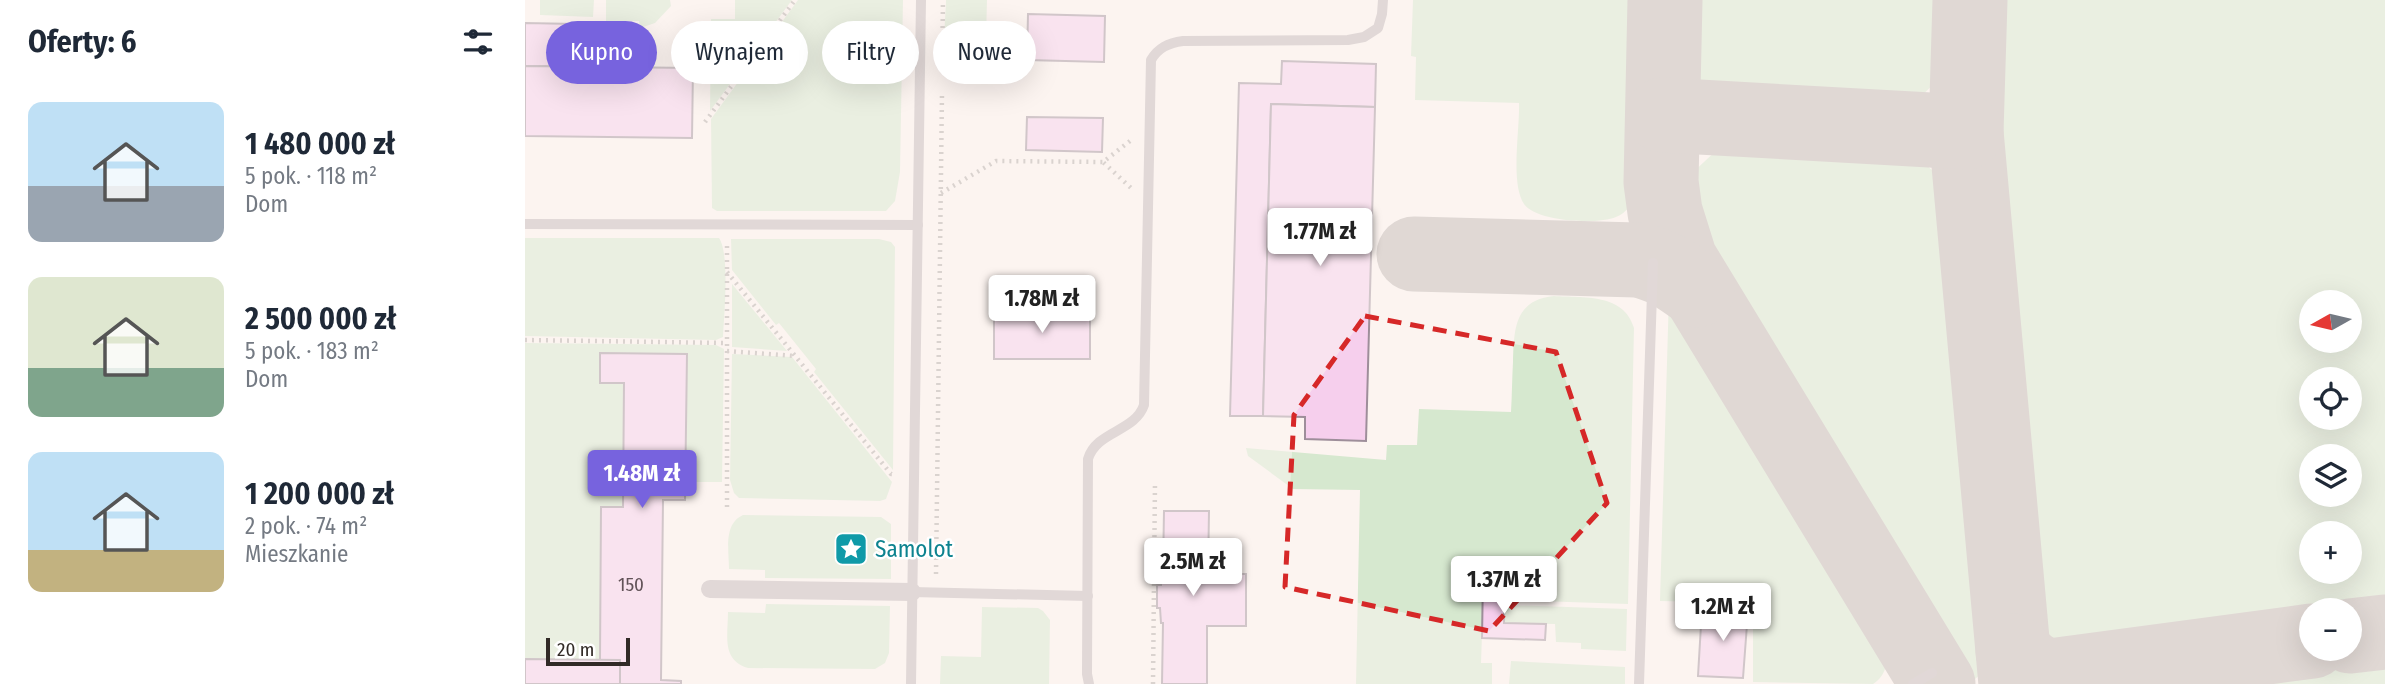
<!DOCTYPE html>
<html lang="pl">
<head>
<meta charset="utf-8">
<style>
	body { margin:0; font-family:"Fira Sans Condensed",sans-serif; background:#f6f6f7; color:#1f2937; height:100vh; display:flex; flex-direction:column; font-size:26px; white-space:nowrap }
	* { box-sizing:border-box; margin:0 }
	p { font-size:23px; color:#747a83 }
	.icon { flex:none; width:38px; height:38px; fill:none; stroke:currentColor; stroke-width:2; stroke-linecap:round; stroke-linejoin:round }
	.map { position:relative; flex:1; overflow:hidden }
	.sheet { display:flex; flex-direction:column; background:#fff; width:525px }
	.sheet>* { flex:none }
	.guide { position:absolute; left:21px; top:21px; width:665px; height:63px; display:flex; gap:14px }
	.needle { width:46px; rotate:262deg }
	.fabs { position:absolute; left:1774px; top:290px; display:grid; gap:14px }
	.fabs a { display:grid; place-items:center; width:63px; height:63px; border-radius:50%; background:#fff; box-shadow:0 7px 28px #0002; font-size:35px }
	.scale { position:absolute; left:21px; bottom:18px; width:84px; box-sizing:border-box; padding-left:7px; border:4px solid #312a26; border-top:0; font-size:19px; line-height:24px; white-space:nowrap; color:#312a26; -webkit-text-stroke:5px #fff; paint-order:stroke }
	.price { position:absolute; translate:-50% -60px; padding:0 16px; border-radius:7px; background:#fff; color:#222; font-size:23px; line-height:46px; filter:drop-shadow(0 2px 4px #0008) }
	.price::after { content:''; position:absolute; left:50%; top:42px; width:21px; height:16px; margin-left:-10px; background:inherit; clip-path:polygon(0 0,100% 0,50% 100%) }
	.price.selected { background:#7763de; color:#fff }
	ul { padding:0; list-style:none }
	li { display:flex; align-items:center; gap:21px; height:175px; padding:0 28px }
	li span { display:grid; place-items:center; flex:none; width:196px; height:140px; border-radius:14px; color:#555 }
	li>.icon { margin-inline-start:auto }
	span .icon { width:84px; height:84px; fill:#fffc; stroke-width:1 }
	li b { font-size:30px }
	h2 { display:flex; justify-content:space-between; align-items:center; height:84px; padding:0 28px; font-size:30px }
	.chip { padding:0 24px; border-radius:32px; background:#fff; box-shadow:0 7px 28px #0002; font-size:24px; line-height:63px }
	.chip.selected { background:#7763de; color:#fff }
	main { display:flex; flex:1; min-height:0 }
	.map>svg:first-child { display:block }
</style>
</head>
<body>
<main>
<section class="sheet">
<h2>Oferty: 6<svg class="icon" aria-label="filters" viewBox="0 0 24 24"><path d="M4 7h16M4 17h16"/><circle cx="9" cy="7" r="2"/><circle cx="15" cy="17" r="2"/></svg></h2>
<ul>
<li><span style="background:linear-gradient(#bfe0f5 60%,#9aa5b1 0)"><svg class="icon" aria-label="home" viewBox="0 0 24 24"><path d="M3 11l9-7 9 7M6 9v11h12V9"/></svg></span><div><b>1 480 000 zł</b><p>5 pok. · 118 m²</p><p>Dom</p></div></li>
<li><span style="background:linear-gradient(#dfe7d0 65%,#7fa58c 0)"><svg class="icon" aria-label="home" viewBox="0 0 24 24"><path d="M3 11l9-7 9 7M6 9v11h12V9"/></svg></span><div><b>2 500 000 zł</b><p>5 pok. · 183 m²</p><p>Dom</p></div></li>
<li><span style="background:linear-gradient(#bfe0f5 70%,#c2b280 0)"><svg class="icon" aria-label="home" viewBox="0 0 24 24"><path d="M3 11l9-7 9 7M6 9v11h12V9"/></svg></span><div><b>1 200 000 zł</b><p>2 pok. · 74 m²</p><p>Mieszkanie</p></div></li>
</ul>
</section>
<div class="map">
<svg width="1860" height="684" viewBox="0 0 1860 684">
	<rect width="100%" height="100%" fill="#fcf4f0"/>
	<g fill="#d6e8cf" fill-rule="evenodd">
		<polygon points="15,0 69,0 68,17 15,15"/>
		<polygon points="81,0 145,0 146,6 130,23 115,28 114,21 81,21"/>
		<polygon points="210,0 267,0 185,111 186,19 210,19"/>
		<polygon points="273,0 378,0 375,172 370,201 361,211 192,211 187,208 186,119"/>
		<path d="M421 0H462L460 79 441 76 440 71C412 61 421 24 421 0Z"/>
		<path d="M888 0H1116L1112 194C1107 203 1102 213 1091 217 1073 225 1012 222 999 204 985 183 995 129 994 103L890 100 891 57 886 56Z"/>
		<polygon points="1169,0 1419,0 1419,74 1383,109 1198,103 1167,72"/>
		<path d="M1471 0H1860V602L1802 611H1787V613L1511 653 1468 128ZM1787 303H1825V341H1787ZM1787 380H1825V418H1787ZM1787 457H1825V495H1787ZM1787 534H1825V572H1787Z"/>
		<polygon points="1196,146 1385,150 1421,183 1468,664 1444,684 1175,242 1164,200 1163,177"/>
		<path d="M0 238H194C205 254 199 315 198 337L191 340 0 336Z"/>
		<polygon points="206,239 354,239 366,242 370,247 368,470 289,372 291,369 254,323 251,325 207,270"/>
		<polygon points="207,284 262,351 207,347"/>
		<path d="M1144 294 1148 296 1363 647C1363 662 1361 676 1348 684L1228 682V603L1135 601Z"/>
		<path d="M1029 296C1058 298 1099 293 1109 328L1103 604 980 600V578L959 577 956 663H967V684H831L835 490 768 489 723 456 721 448 861 460 862 445H892L894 409 986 412C987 395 987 379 988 362 989 330 989 300 1029 296Z"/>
		<polygon points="0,343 191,345 199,349 197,482 160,482 162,354 75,383 99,383 98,507 76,508 75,660 0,659"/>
		<polygon points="207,354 267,357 367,482 361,499 355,501 214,498 209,493 205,480"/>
		<path d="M218 515 356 517 366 524V579L240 578V570L204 569C204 551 198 524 218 515Z"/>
		<path d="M241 604 365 606 364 653 360 663 350 669 223 668C196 660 203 635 203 612L240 613Z"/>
		<polygon points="980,605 1102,609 1101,651 1056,649 1056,643 1031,642 1030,624 979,623"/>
		<polygon points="457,607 513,608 518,611 525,620 524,684 415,684 416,656 456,657"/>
		<polygon points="1860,658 1860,684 1661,684"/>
		<polygon points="986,661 1100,667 1100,684 984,684"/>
	</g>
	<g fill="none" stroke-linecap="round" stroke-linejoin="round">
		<g stroke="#beb6b2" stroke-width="75">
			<polyline points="1140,0 1136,182 1140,212 1155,260 1413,684"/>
			<polyline points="1445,0 1441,132 1491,684"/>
			<polyline points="1138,115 1441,132"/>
			<path d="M889 254 1112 260C1136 264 1153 276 1172 290"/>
			<polyline points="1825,636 1860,632"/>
			<path d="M1488 651C1500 664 1508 672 1526 676L1787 641"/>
		</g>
	</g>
	<g fill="#f6cfed" stroke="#9e8e9a" stroke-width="2">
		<polygon points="503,14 580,16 579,62 502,60"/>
		<polygon points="0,23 102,25 101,67 0,66"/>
		<polygon points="757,61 851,64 850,107 746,104 738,416 705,416 714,83 756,84"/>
		<polygon points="0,66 168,68 167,138 0,136"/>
		<polygon points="746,104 850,107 841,441 780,439 780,417 738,416"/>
		<polygon points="502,117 578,118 577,152 501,150"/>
		<rect x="469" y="312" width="96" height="47"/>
		<polygon points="75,353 162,354 160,500 138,500 136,680 156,681 156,684 95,684 95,660 75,660 76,507 98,507 99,383 75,383"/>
		<polygon points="639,511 684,511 683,574 721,574 721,626 682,626 682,684 637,684 638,623 636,623 635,608 632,608 632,585 636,585 636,570 638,570"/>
		<polygon points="958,577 980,578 979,623 1021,624 1020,640 957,638"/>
		<polygon points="1177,608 1223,611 1218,678 1173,676"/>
		<polygon points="0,659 95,660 95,684 0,684"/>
	</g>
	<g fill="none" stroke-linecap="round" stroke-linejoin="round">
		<g stroke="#b2aba7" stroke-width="4.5" stroke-dasharray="2 5" stroke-linecap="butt">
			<polyline points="417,70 418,0"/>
			<polyline points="180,122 270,0"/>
			<polyline points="605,141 578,162 606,188"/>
			<polyline points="416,193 471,161 578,162"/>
			<polyline points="202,272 366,474 370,474"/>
			<polyline points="0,340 202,343"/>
			<polyline points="202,351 270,356"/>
			<polyline points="202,507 202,243"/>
			<polyline points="411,574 417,93"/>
			<polyline points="628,684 630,482"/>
		</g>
		<g stroke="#c1b6b8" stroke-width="10">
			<polyline points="0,224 393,225"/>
			<polyline points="387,592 563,596"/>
			<polyline points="386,684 396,0"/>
			<path d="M564 684 562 674 563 459C571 431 610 432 619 405L626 60C633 48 643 43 658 41L823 40 839 37 853 28 857 14 858 0"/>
			<polyline points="1114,684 1128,263"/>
			<polyline points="1388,684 1407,673"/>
		</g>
		<polyline stroke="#c1b6b8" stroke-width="18" points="185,589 387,592"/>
	</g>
	<path d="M0 0H1860V684H0ZM840 316 1031 352 1082 503 964 631 760 587 769 415Z" fill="#fcf4f0" fill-opacity=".55" fill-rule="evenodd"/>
	<path fill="none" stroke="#d62828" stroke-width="5" stroke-dasharray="14 9" stroke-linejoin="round" d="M840 316 1031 352 1082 503 964 631 760 587 769 415Z"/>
	<defs>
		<symbol id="sight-square" viewBox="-11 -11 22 22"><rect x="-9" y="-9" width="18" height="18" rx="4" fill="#0f9aa8" stroke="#fff"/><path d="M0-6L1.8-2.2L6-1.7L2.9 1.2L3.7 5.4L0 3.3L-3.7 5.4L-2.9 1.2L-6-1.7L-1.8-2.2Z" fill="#fff"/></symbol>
	</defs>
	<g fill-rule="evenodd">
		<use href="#sight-square" x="307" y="530" width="38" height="38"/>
	</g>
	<g text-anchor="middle" stroke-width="5" stroke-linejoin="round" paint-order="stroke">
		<g font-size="19" fill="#625358">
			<text x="106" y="591">150</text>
		</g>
		<g font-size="23" fill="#0d838f" stroke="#fff" text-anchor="start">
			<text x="350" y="557">Samolot</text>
		</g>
	</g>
</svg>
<div class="fabs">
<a><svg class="needle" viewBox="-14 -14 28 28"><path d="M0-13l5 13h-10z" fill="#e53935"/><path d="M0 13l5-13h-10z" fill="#747a83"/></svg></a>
<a><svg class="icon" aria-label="locate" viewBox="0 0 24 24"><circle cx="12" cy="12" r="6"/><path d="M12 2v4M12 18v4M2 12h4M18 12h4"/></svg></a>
<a><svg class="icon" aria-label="layers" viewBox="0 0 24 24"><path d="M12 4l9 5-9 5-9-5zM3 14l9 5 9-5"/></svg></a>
<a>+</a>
<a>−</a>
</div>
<div class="scale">20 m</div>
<b class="price" style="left:795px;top:268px">1.77M zł</b>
<b class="price" style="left:517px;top:335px">1.78M zł</b>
<b class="price selected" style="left:117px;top:510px">1.48M zł</b>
<b class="price" style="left:668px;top:598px">2.5M zł</b>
<b class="price" style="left:979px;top:616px">1.37M zł</b>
<b class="price" style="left:1198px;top:643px">1.2M zł</b>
<div class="guide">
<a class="chip selected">Kupno</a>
<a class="chip">Wynajem</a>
<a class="chip">Filtry</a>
<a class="chip">Nowe</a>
</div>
</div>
</main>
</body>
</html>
